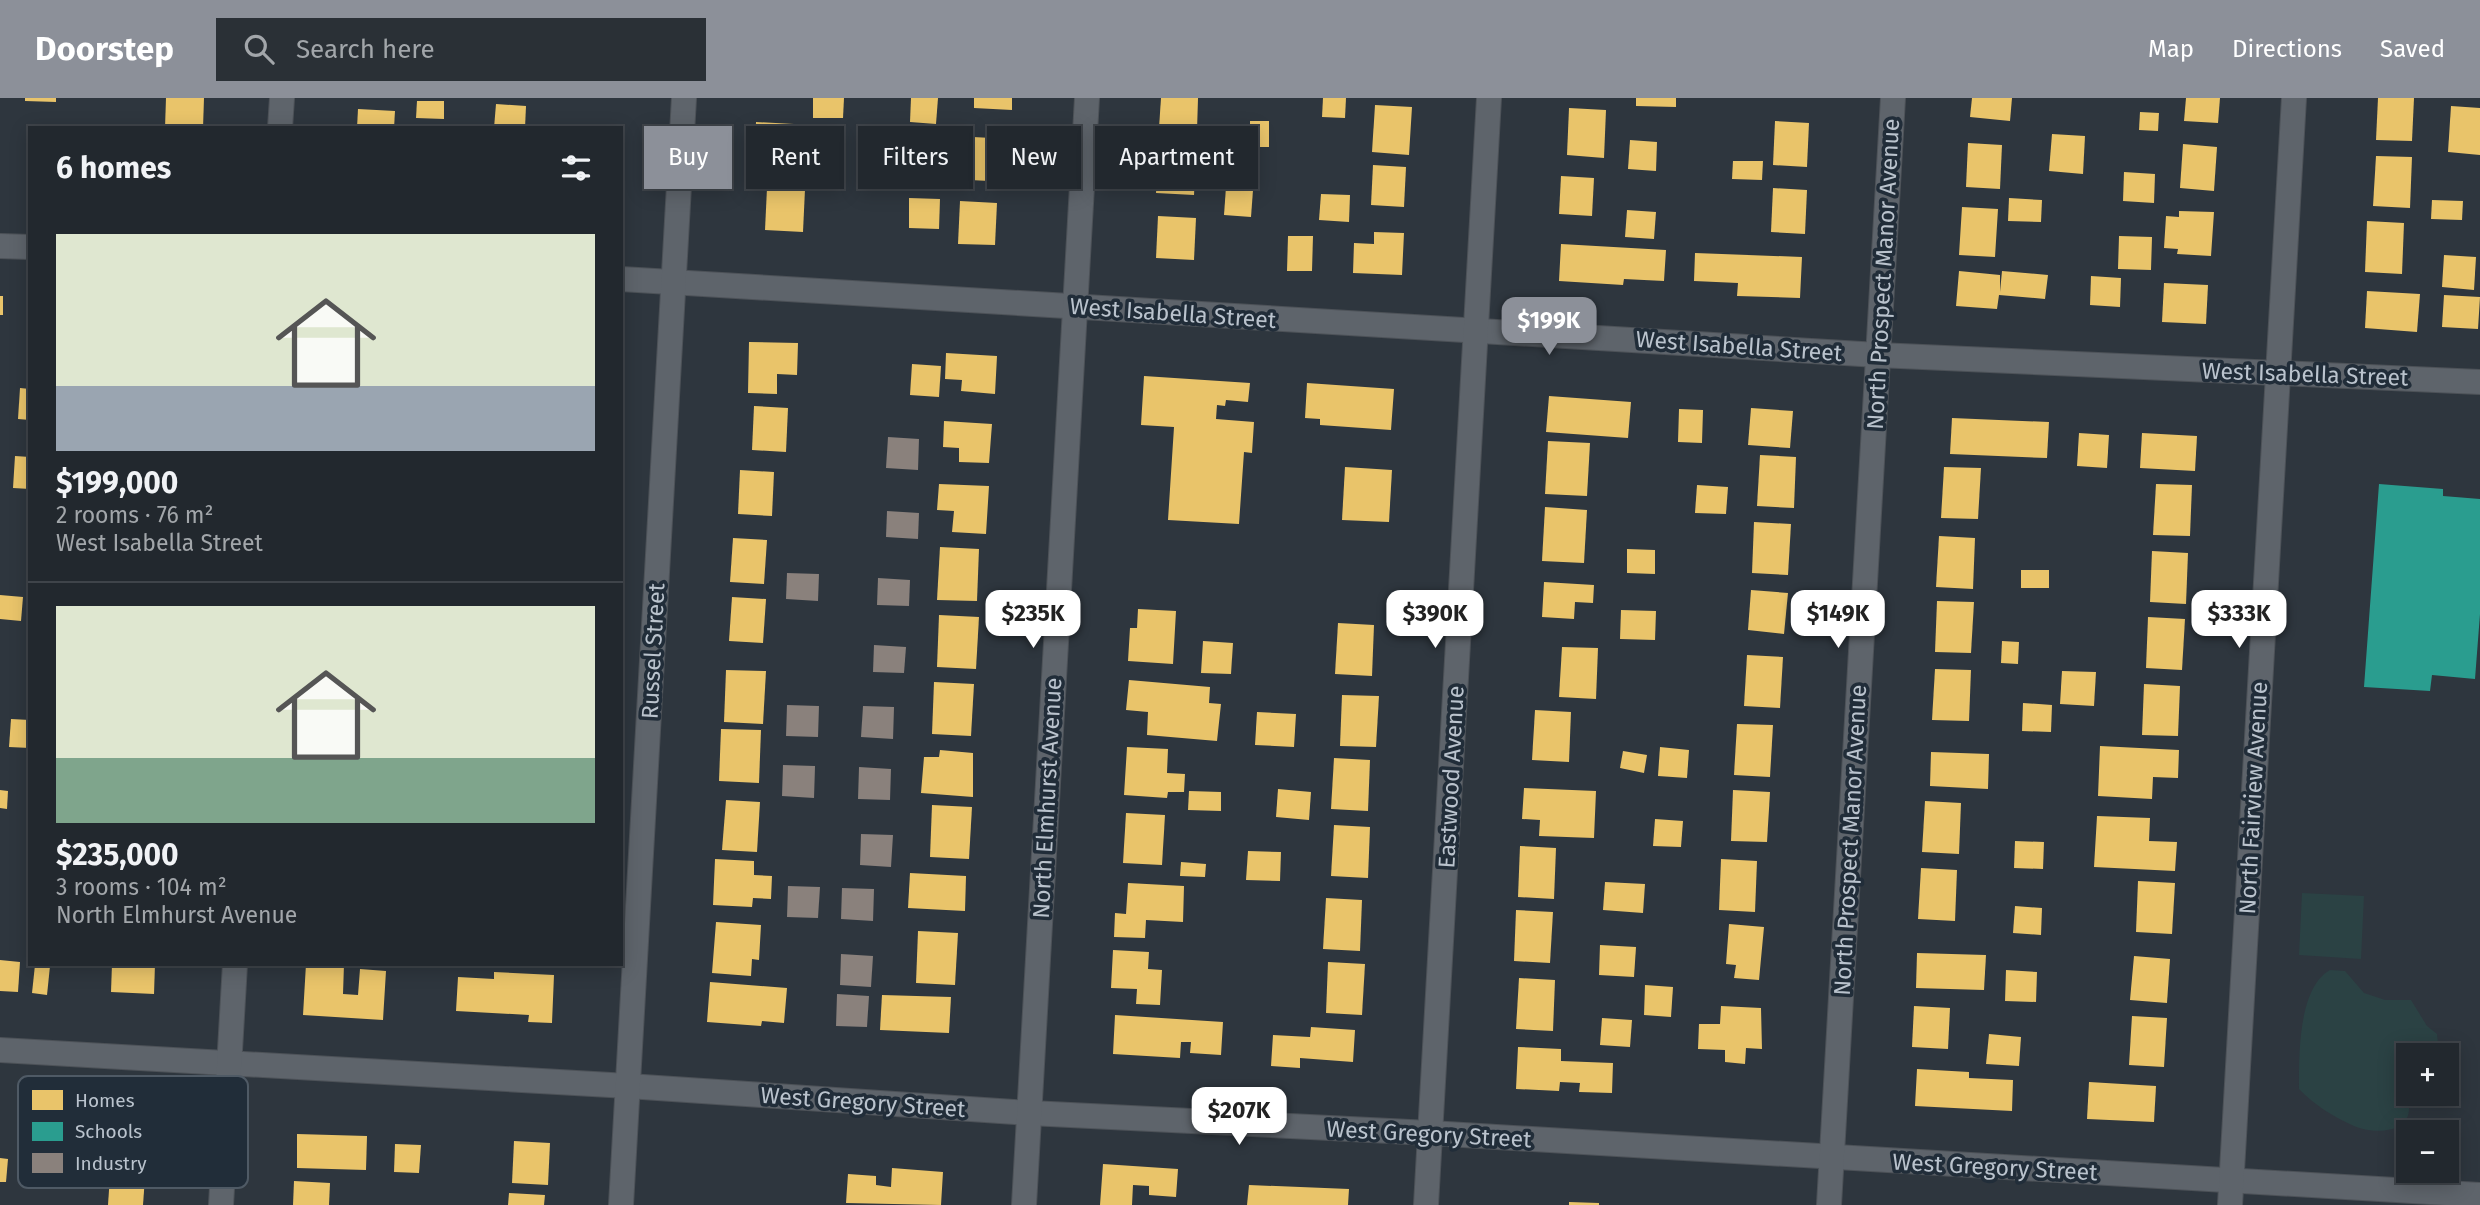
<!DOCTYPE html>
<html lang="en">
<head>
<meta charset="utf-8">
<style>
	body { margin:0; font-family:"Fira Sans",sans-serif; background:#2a3036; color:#f1f3f6; height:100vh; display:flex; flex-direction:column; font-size:26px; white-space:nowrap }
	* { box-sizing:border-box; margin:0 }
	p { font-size:23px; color:#a2a6aa }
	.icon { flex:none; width:38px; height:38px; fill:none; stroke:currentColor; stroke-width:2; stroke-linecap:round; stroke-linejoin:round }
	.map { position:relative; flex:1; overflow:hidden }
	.drawer { position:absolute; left:28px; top:28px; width:595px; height:840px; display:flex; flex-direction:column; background:#22282e; border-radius:0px; box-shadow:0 4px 18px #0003,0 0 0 2px #3f444a }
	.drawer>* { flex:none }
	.top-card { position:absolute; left:644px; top:28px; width:665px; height:63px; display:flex; gap:14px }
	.fabs { position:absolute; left:2396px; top:945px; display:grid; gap:14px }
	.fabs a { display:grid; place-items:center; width:63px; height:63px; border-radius:0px; background:#22282e; box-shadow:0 4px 18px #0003,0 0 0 2px #3f444a; font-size:35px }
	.price { position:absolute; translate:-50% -60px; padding:0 16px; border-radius:14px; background:#fff; color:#222; font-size:23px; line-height:46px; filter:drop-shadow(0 2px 4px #0008) }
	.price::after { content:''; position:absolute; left:50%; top:42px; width:21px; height:16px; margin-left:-10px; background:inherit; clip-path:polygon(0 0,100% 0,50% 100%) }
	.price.selected { background:#8c9099; color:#fff }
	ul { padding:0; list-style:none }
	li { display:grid; align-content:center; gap:14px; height:371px; padding:0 28px }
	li+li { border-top:2px solid #3f444a }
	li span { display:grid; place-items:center; height:217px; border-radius:0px; color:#555 }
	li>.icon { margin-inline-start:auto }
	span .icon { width:126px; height:126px; fill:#fffc; stroke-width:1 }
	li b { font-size:30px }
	h2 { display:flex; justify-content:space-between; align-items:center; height:84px; padding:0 28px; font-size:30px }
	.pill { padding:0 24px; border-radius:0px; background:#22282e; box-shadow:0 4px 18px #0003,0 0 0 2px #3f444a; font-size:24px; line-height:63px }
	.pill.selected { background:#8c9099; color:#fff }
	header { display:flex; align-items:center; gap:42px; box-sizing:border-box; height:98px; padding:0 35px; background:#8c9099; color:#fff }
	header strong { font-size:33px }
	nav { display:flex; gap:38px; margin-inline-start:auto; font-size:24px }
	.search { width:490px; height:63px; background:#2a3036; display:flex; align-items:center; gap:18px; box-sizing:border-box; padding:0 24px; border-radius:0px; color:#a2a6aa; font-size:26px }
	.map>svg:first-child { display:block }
</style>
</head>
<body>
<header>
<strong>Doorstep</strong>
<div class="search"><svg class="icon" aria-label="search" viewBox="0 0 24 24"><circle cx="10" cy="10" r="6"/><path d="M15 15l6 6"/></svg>Search here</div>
<nav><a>Map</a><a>Directions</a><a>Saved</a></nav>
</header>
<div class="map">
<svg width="2480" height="1107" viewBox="0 0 2480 1107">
	<rect width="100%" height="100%" fill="#2e363e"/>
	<g fill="#2b4244">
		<polygon points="2302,795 2364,798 2361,861 2299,857"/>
		<path d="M2330 872 2345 873 2364 895 2385 902H2411L2427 928 2437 936 2438 947 2433 956 2408 957V971L2400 975 2398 984C2400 993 2409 999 2409 1008 2411 1037 2372 1036 2354 1028 2334 1019 2314 1007 2299 991 2299 957 2298 890 2330 872Z"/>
	</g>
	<g fill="#e9c46a">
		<polygon points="25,0 56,0 56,4 25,3"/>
		<polygon points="166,0 204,0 203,30 165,30"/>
		<polygon points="813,0 844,0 843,20 813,20"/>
		<polygon points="911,0 938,0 936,26 910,24"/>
		<polygon points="974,0 1012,0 1012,12 974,10"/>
		<polygon points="1161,0 1198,0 1197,32 1159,30"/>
		<polygon points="1323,0 1346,0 1345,20 1322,19"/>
		<polygon points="1636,0 1676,0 1676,9 1636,8"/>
		<polygon points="1972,0 2012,0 2010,23 1970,19"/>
		<polygon points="2186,0 2220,0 2218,25 2184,23"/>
		<polygon points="2378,0 2414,0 2412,43 2376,42"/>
		<polygon points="417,3 444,3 444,21 416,20"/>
		<polygon points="496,6 526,8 525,30 494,30"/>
		<polygon points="1375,7 1412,9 1409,57 1372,54"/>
		<polygon points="2451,8 2480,10 2480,57 2448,54"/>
		<polygon points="1569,10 1606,12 1604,60 1567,57"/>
		<polygon points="358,11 395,13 394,30 357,30"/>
		<polygon points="2140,14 2159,15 2158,33 2139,32"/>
		<rect x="1250" y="23" width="19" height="26"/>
		<polygon points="1775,23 1809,25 1807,69 1773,67"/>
		<polygon points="756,24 794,26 792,69 754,67"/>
		<polygon points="539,26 576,28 576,30 539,30"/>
		<polygon points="2052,36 2085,38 2083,76 2049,73"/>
		<polygon points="973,39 1010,41 1008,84 970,82"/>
		<polygon points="1630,42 1657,44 1656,73 1628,71"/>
		<polygon points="1968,45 2002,47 2000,91 1966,89"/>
		<polygon points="2183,46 2217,49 2214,93 2180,90"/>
		<polygon points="1159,53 1196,55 1194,97 1156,95"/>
		<polygon points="2376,58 2412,59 2410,110 2373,108"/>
		<polygon points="1733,63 1763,63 1762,82 1732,81"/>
		<polygon points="1373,67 1406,69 1404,109 1371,107"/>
		<polygon points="2124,74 2155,76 2154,105 2123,103"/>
		<polygon points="1561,78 1594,80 1592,118 1559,116"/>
		<polygon points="1226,89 1253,92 1251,119 1224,117"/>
		<polygon points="767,90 805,91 803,134 765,132"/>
		<polygon points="1773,90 1807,92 1805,136 1771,134"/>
		<polygon points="1321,96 1350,97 1349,124 1319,122"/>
		<polygon points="909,100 940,101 939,131 909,130"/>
		<polygon points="2009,100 2042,102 2041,124 2008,123"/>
		<polygon points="2432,102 2463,103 2462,122 2431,121"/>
		<polygon points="960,103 997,105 995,147 958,146"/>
		<polygon points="1962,109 1998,111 1995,159 1959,157"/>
		<polygon points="1627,112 1656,114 1654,141 1625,139"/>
		<polygon points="2179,113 2214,114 2211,158 2177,156 2178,151 2164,150 2166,118 2179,119"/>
		<polygon points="1158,118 1196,120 1194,162 1156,160"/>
		<polygon points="2367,123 2404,125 2402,176 2365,174"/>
		<polygon points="1374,134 1404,135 1402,177 1353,175 1354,145 1374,146"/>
		<polygon points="1288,138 1313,138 1312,173 1287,173"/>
		<polygon points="2119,138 2152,139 2151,172 2118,171"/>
		<polygon points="1561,146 1666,152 1664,183 1624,181 1623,187 1559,183"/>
		<polygon points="1695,155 1802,159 1800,200 1737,198 1738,185 1694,183"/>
		<polygon points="2444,157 2476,159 2474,192 2442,189"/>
		<polygon points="1959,173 2000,177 2000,194 2002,173 2048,177 2045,201 1999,197 1997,211 1956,208"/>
		<polygon points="2091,178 2121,180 2120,209 2090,207"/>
		<polygon points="2164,185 2208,187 2206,226 2162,224"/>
		<polygon points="2367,193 2420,196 2417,234 2365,230"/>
		<polygon points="2444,197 2480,199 2478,231 2442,229"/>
		<rect x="0" y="198" width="3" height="19"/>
		<polygon points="749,244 798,245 797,277 777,276 777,296 748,295"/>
		<polygon points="946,255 997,258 995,296 961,293 962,282 945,281"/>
		<polygon points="912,266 941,268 939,299 910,297"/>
		<polygon points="1144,278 1250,285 1248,304 1226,302 1225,308 1217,307 1216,321 1254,324 1252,355 1244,354 1239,426 1168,422 1174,329 1141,327"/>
		<polygon points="1307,285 1394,291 1391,332 1320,327 1320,321 1305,320"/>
		<polygon points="20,290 30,291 30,322 18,321"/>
		<polygon points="1549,298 1631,304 1628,340 1546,334"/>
		<polygon points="754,308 788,310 786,354 752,352"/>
		<polygon points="1751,310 1793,313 1790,350 1748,347"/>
		<polygon points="1679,311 1703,312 1702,345 1678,344"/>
		<polygon points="1952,320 2049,324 2047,360 1950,356"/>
		<polygon points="944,323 992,326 989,365 959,364 959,350 943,349"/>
		<polygon points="2079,335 2109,337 2107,370 2077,368"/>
		<polygon points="2142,335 2197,338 2195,373 2140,370"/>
		<polygon points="1548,343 1590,345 1587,398 1545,396"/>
		<polygon points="1760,357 1796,359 1794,410 1757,408"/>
		<polygon points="15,358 30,359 30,391 13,390"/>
		<polygon points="1345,369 1392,372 1389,424 1342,422"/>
		<polygon points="1944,369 1981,370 1978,421 1941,420"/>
		<polygon points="740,372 774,374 772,418 738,416"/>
		<polygon points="939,386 989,388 986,436 952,434 954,413 937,412"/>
		<polygon points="2156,386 2192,387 2190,438 2153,437"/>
		<polygon points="1697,387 1728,389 1726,416 1695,415"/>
		<polygon points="1545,409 1587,412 1584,465 1542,463"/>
		<polygon points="1754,424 1791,426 1788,477 1752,475"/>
		<polygon points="1939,438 1975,440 1973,491 1936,489"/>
		<polygon points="733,440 767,442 764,486 730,484"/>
		<polygon points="940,449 979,451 977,503 937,502"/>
		<polygon points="1627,451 1655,452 1655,476 1627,475"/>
		<polygon points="2152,453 2188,455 2186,506 2150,504"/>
		<rect x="2021" y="472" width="28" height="18"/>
		<polygon points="1544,484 1594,487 1593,505 1575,504 1574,521 1542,519"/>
		<polygon points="1751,492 1788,495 1784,536 1748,532"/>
		<polygon points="0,497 23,499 21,523 0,521"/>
		<polygon points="732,499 766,501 763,545 729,543"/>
		<polygon points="1937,503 1974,504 1971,555 1935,554"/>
		<polygon points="1138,511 1176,513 1173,566 1128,563 1130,530 1137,530"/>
		<polygon points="1621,512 1656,513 1655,542 1620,541"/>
		<polygon points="939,517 979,519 976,571 937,569"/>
		<polygon points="2148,519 2185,521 2182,572 2146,570"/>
		<polygon points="1338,525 1374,527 1372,578 1335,576"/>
		<polygon points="1203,543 1233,545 1231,576 1201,575"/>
		<polygon points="2002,543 2019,544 2018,566 2001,565"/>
		<polygon points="1562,549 1598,550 1596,601 1559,599"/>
		<polygon points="1747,557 1783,559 1780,610 1744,608"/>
		<polygon points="1935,571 1971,572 1969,623 1932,622"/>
		<polygon points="726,572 766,573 763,626 724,624"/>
		<polygon points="2062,573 2096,574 2094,608 2060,606"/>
		<polygon points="1129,582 1210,589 1209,605 1221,606 1217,643 1147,637 1148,614 1126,612"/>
		<polygon points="934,584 974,586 971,638 932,636"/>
		<polygon points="2144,586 2180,588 2178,638 2142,637"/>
		<polygon points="1342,597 1379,598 1376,649 1340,648"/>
		<polygon points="2023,605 2052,607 2051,634 2022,633"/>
		<polygon points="1535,612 1571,614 1569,664 1532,662"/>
		<polygon points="1257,614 1296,616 1294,649 1255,647"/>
		<polygon points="11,621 30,622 30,650 9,649"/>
		<polygon points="1737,626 1773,627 1770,679 1734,677"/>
		<polygon points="721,631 761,632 759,685 719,683"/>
		<polygon points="2100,648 2179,652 2178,680 2153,679 2152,701 2098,698"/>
		<polygon points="1127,649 1168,651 1167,675 1185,676 1184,694 1168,694 1167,700 1124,697"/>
		<polygon points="1660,649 1689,652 1687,680 1658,678"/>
		<polygon points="940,652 973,655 973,699 921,695 924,659 939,659"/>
		<polygon points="1623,653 1647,657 1644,675 1620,670"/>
		<polygon points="1931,654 1989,656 1988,691 1930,688"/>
		<polygon points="1334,660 1370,662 1368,713 1331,711"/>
		<polygon points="1524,690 1596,693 1594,740 1539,738 1540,722 1522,721"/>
		<polygon points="1278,691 1311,694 1309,722 1276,719"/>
		<polygon points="0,692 8,693 7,711 0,710"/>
		<polygon points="1733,692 1770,694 1767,744 1731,743"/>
		<polygon points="1189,693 1221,694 1221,713 1188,712"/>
		<polygon points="726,702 760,704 757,754 722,752"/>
		<polygon points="1925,703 1961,705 1959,756 1922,754"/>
		<polygon points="932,707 972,709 969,761 930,759"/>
		<polygon points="1126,715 1165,717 1162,767 1123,765"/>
		<polygon points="2097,718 2150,720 2149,743 2177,744 2175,773 2094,769"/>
		<polygon points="1655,721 1683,723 1681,749 1653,748"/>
		<polygon points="1334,727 1370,729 1368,780 1331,778"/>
		<polygon points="2015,743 2044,744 2043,771 2014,770"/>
		<polygon points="1520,748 1556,750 1554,801 1518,799"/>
		<polygon points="1248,753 1281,754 1280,783 1246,782"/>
		<polygon points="715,761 754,763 754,777 772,778 771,801 753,800 752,809 713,807"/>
		<polygon points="1721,761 1757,763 1755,814 1719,812"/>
		<polygon points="1181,764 1206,766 1205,779 1180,778"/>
		<polygon points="1921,770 1957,772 1955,823 1918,821"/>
		<polygon points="910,775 966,778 965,813 908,810"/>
		<polygon points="2138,783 2175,785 2172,836 2136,834"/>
		<polygon points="1605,784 1645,786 1643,815 1603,812"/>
		<polygon points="1128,785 1184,788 1183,824 1146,822 1145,840 1114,839 1115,815 1126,816"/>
		<polygon points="1326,800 1362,802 1360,853 1323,851"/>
		<polygon points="2015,808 2042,810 2041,837 2013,835"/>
		<polygon points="1516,812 1553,814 1550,865 1514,863"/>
		<polygon points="716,824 761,827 759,862 752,861 751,878 712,875"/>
		<polygon points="1729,826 1764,829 1759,882 1734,880 1736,867 1726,866"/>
		<polygon points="918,833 958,835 955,887 916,885"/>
		<polygon points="1600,847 1636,849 1634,879 1599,877"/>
		<polygon points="1113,852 1149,854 1148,871 1162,872 1160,907 1136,906 1137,891 1111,890"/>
		<polygon points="1917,855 1986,857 1984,892 1916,890"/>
		<polygon points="2134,858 2170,861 2167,905 2130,902"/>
		<polygon points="0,862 20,864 18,894 0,893"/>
		<polygon points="1328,864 1365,866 1362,917 1326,915"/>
		<polygon points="112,866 155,866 154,896 111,894"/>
		<polygon points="306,866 344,866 343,896 358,897 360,871 386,873 383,922 303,917"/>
		<polygon points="35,867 50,868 47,897 32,895"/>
		<polygon points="2006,872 2037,874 2036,904 2005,903"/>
		<polygon points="494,874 554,877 552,925 528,924 529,917 456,913 458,879 494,881"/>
		<polygon points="1519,880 1555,882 1553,933 1516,931"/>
		<polygon points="710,884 787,890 784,925 762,923 761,928 707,924"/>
		<polygon points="1645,887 1673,889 1671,919 1644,917"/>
		<polygon points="882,897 951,899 949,935 880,932"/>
		<polygon points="1721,908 1761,910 1762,951 1746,950 1745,966 1725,964 1725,952 1698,951 1699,926 1720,926"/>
		<polygon points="1914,908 1950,910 1948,951 1912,949"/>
		<polygon points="1115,917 1223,924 1221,957 1190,955 1191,944 1181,944 1180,960 1113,956"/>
		<polygon points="2132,918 2167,920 2164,969 2129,967"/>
		<polygon points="1602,920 1632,922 1630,949 1600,947"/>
		<polygon points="1311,929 1355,932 1353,964 1300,960 1300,970 1271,968 1273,937 1310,939"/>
		<polygon points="1989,936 2021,939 2019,968 1986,966"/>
		<polygon points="1518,949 1561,951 1561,963 1613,965 1612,995 1579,994 1580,985 1560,984 1559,993 1516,991"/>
		<polygon points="1917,971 1969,974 1969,980 2013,982 2012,1013 1915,1008"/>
		<polygon points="2089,984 2156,988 2154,1024 2087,1021"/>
		<polygon points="297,1036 367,1038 366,1072 297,1070"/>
		<polygon points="514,1043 550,1045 548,1087 512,1085"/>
		<polygon points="395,1046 421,1047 419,1075 394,1074"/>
		<polygon points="0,1060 8,1061 6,1084 0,1084"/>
		<polygon points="1103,1066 1178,1071 1176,1099 1149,1097 1149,1088 1133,1087 1132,1107 1100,1107"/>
		<polygon points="892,1070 943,1074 941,1107 846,1105 848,1076 876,1078 876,1087 891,1089"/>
		<polygon points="110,1077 145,1079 143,1107 108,1107"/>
		<polygon points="294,1083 330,1085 329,1107 293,1107"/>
		<polygon points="1249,1087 1349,1091 1348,1107 1247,1107"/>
		<polygon points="509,1095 545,1097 544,1107 508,1107"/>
		<polygon points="1569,1104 1599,1105 1599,1107 1569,1107"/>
	</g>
	<polygon fill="#2a9d8f" points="2379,386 2443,391 2443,398 2480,401 2480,516 2475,581 2432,577 2430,593 2364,589"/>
	<g fill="#8a817c">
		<polygon points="888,339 919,341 918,372 886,370"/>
		<polygon points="887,413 919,415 918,441 886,439"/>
		<polygon points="787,475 819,476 818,503 786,501"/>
		<polygon points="878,480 910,482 909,508 877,507"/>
		<polygon points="874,547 906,549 904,575 873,574"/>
		<polygon points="787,607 819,608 818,639 786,638"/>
		<polygon points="863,608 894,609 893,641 861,639"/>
		<polygon points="783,667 815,668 814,700 782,698"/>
		<polygon points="859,669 891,671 890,702 858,701"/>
		<polygon points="861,736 893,737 891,769 860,767"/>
		<polygon points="788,788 820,789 818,820 787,819"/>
		<polygon points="842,790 874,791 873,823 841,821"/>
		<polygon points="841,856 873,858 871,889 840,887"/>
		<polygon points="837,896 869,898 867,929 836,928"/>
	</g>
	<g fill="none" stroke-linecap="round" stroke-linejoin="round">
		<defs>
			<g id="street">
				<polyline points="280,30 282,0"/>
				<polyline points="0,148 30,149"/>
				<polyline points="621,181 1878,257 2480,284"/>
				<polyline points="0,952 628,988 1030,1015 1430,1035 2480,1097"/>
				<polyline points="221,1107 235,866"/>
				<polyline points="621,1107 684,0"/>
				<polyline points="1024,1107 1087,0"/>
				<polyline points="1426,1107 1489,0"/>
				<polyline points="1829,1107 1893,0"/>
				<polyline points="2230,1107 2294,0"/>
			</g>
		</defs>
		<use href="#street" stroke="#4d5258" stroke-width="26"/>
		<use href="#street" stroke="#5e646b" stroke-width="24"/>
	</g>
	<g text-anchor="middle" stroke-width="7" stroke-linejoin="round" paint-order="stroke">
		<g font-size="23" fill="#bac3cd" stroke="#212d39">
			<text transform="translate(1883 176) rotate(-87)" y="8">North Prospect Manor Avenue</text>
			<text transform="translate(1173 215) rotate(4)" y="8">West Isabella Street</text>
			<text transform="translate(1739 248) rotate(4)" y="8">West Isabella Street</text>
			<text transform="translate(2305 276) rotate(2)" y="8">West Isabella Street</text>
			<text transform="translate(653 553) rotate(-87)" y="8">Russel Street</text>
			<text transform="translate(1451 679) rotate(-87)" y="8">Eastwood Avenue</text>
			<text transform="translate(1047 700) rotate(-87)" y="8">North Elmhurst Avenue</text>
			<text transform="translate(2253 700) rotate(-87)" y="8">North Fairview Avenue</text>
			<text transform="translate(1850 742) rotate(-87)" y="8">North Prospect Manor Avenue</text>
			<text transform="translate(863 1004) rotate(4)" y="8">West Gregory Street</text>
			<text transform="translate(1429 1036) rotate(3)" y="8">West Gregory Street</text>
			<text transform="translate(1995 1069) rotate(3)" y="8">West Gregory Street</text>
		</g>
	</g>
	<rect x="18" y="978" width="230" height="112" rx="10" fill="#212d39" stroke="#4f5a65" stroke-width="2"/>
	<rect x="32" y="992" width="31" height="20" fill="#e9c46a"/>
	<rect x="32" y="1024" width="31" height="19" fill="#2a9d8f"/>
	<rect x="32" y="1055" width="31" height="20" fill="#8a817c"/>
	<g font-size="19" fill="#bac3cd">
		<text x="75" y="1009">Homes</text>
		<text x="75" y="1040">Schools</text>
		<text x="75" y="1072">Industry</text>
	</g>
</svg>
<div class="fabs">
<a>+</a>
<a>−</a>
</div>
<b class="price selected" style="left:1549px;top:259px">$199K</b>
<b class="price" style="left:1033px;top:552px">$235K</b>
<b class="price" style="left:1435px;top:552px">$390K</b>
<b class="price" style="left:1838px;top:552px">$149K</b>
<b class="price" style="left:2239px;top:552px">$333K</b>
<b class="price" style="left:1239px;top:1049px">$207K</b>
<div class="top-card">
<a class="pill selected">Buy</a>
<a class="pill">Rent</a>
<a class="pill">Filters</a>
<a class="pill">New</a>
<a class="pill">Apartment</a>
</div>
<section class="drawer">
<h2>6 homes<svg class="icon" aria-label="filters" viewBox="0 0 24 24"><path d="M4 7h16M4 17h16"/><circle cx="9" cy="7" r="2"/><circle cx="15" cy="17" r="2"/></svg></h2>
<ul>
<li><span style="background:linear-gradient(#dfe7d0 70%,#9aa5b1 0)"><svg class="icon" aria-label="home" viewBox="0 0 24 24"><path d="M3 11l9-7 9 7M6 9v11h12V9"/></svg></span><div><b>$199,000</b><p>2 rooms · 76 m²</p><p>West Isabella Street</p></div></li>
<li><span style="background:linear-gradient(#dfe7d0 70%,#7fa58c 0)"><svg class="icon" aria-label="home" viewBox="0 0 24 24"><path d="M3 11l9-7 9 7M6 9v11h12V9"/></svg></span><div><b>$235,000</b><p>3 rooms · 104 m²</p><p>North Elmhurst Avenue</p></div></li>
</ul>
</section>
</div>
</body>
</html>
